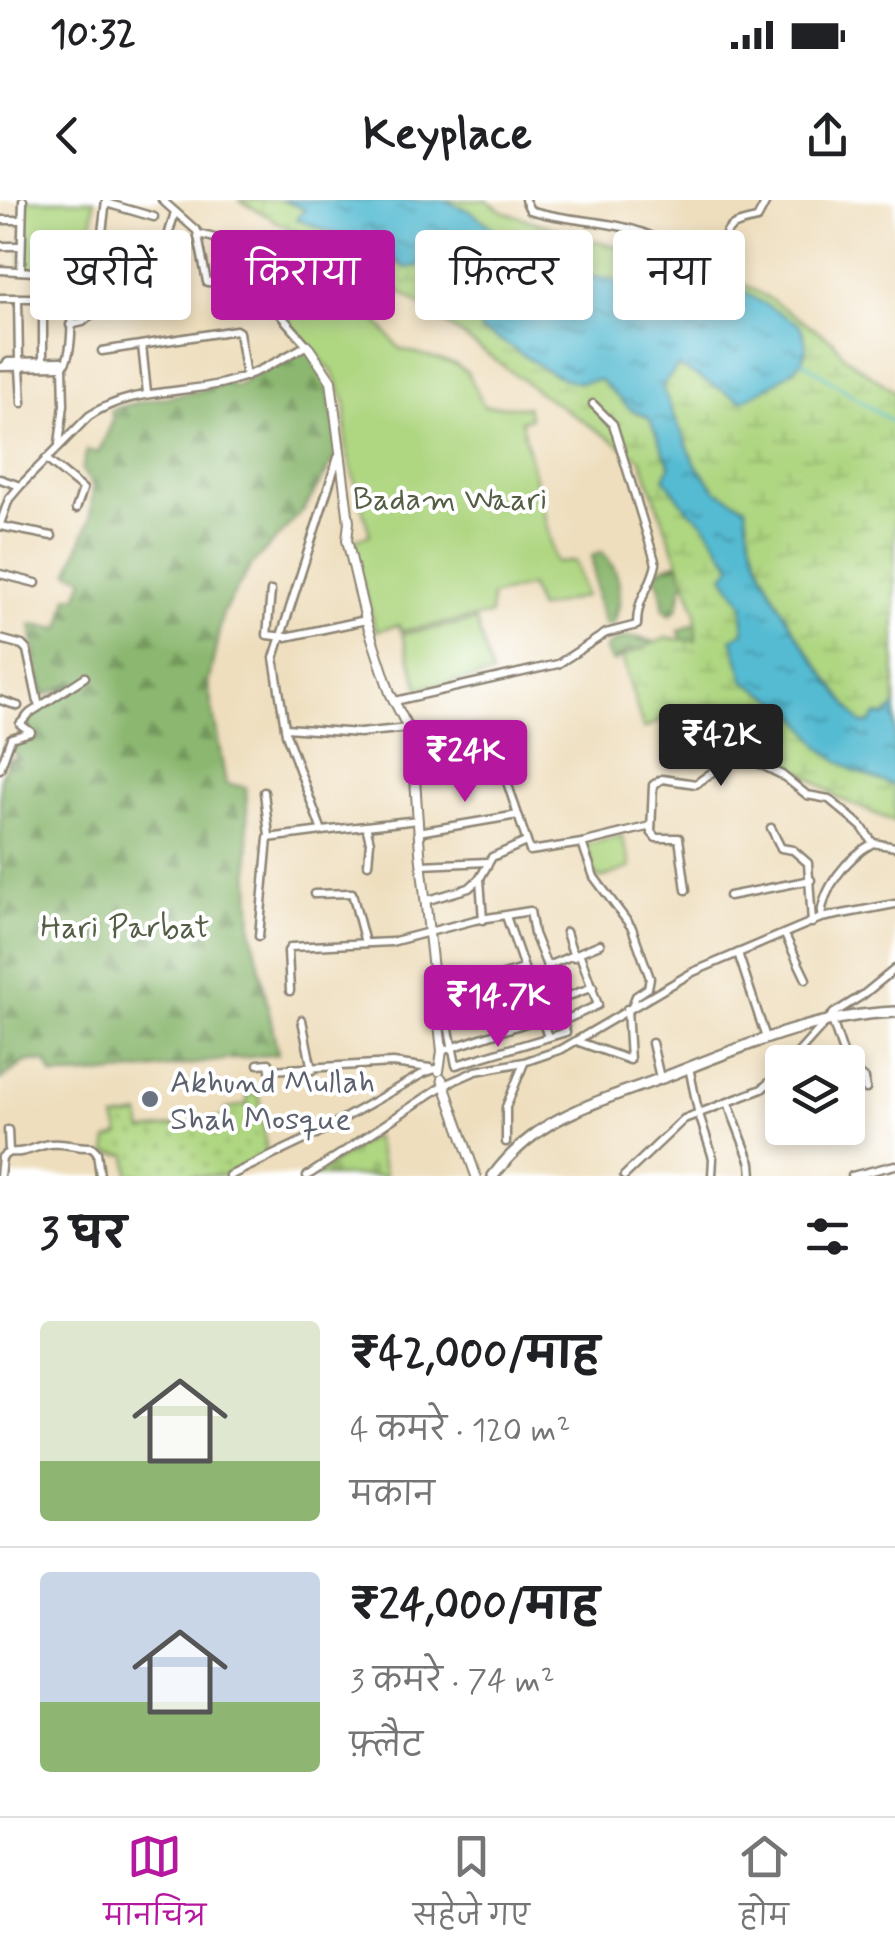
<!DOCTYPE html>
<html lang="hi">
<head>
<meta charset="utf-8">
<style>
	body { margin:0; font-family:Mynerve,"Playpen Sans Deva",sans-serif; background:#f6f6f6; color:#202124; height:100vh; display:flex; flex-direction:column; font-size:38px; white-space:nowrap }
	* { box-sizing:border-box; margin:0 }
	p { font-size:32px; color:#757577 }
	.icon { flex:none; width:55px; height:55px; fill:none; stroke:currentColor; stroke-width:2; stroke-linecap:round; stroke-linejoin:round }
	.map { position:relative; height:976px; overflow:hidden }
	.side { display:flex; flex-direction:column; background:#fff; flex:1 }
	.side>* { flex:none }
	.hud { position:absolute; left:30px; top:30px; width:835px; height:90px; display:flex; gap:20px }
	.buttons { position:absolute; left:765px; top:845px; display:grid; gap:20px }
	.buttons a { display:grid; place-items:center; width:100px; height:100px; border-radius:10px; background:#fff; box-shadow:0 5px 15px #0003; font-size:50px }
	.price { position:absolute; translate:-50% -85px; padding:0 22px; border-radius:10px; background:#b5179e; color:#fff; font-size:32px; line-height:65px; filter:drop-shadow(0 2px 5px #0008) }
	.price::after { content:''; position:absolute; left:50%; top:60px; width:30px; height:22px; margin-left:-15px; background:inherit; clip-path:polygon(0 0,100% 0,50% 100%) }
	.price.on { background:#222; color:#fff }
	ul { padding:0; list-style:none }
	li { display:flex; align-items:center; gap:30px; height:250px; padding:0 40px }
	li+li { border-top:2px solid #e0e0e0 }
	li span { display:grid; place-items:center; flex:none; width:280px; height:200px; border-radius:10px; color:#555 }
	li>.icon { margin-inline-start:auto }
	span .icon { width:120px; height:120px; fill:#fffc; stroke-width:1 }
	li b { font-size:42px }
	h2 { display:flex; justify-content:space-between; align-items:center; height:120px; padding:0 40px; font-size:42px }
	.chip { padding:0 35px; border-radius:10px; background:#fff; box-shadow:0 5px 15px #0003; font-size:35px; line-height:90px }
	.chip.on { background:#b5179e; color:#fff }
	.status { display:flex; justify-content:space-between; align-items:center; height:70px; padding:0 50px; background:#fff; direction:ltr }
	.status svg { height:28px; fill:currentColor }
	header { display:flex; justify-content:space-between; align-items:center; height:130px; padding:0 40px; background:#fff; font-size:45px; font-weight:700 }
	.tabs { display:flex; justify-content:space-around; align-items:center; height:140px; border-top:2px solid #e0e0e0; background:#fff; font-size:28px; color:#757577 }
	.tabs a { display:grid; justify-items:center; gap:5px }
	.tabs .on { color:#b5179e }
	.map>svg:first-child { display:block }
</style>
</head>
<body>
<div class="status"><b>10:32</b><svg viewBox="0 0 49 12"><path d="M0 12V9h3v3zM5 12V6h3v6zM10 12V3h3v9zM15 12V0h3v12zM26 1h20v11H26zM47 4h2v5h-2z"/></svg></div>
<header><svg class="icon" aria-label="back" viewBox="0 0 24 24"><path d="M15 5l-7 7 7 7"/></svg>Keyplace<svg class="icon" aria-label="share" viewBox="0 0 24 24"><path d="M12 15V3M7 8l5-5 5 5M5 13v7h14v-7"/></svg></header>
<div class="map">
<svg width="895" height="976" viewBox="0 0 895 976">
	<defs>
		<pattern id="grass-dots" width="8" height="8" patternUnits="userSpaceOnUse" patternTransform="scale(2.5)"><rect width="8" height="8" fill="#afd681"/><path d="M2 2h.1M6 6h.1" fill="none" stroke="#97b870" stroke-width="1.8" stroke-linecap="round"/></pattern>
		<pattern id="forest-firs" width="22" height="20" patternUnits="userSpaceOnUse" patternTransform="scale(2.5)"><rect width="22" height="20" fill="#8bb76f"/><path d="M5 1l3.5 6h-7zM16 11l3.5 6h-7z" fill="#72955b"/></pattern>
		<pattern id="wetland-marsh" width="20" height="14" patternUnits="userSpaceOnUse" patternTransform="scale(2.5)"><rect width="20" height="14" fill="#afd681"/><path d="M1 5h8M5 5V1M11 12h8M15 12V8" fill="none" stroke="#97b870"/></pattern>
		<pattern id="cemetery-stones" width="16" height="16" patternUnits="userSpaceOnUse" patternTransform="scale(2.5)"><rect width="16" height="16" fill="#afd681"/><path d="M2 7V4a2 2 0 0 1 4 0v3zM10 15v-3a2 2 0 0 1 4 0v3z" fill="#97b870"/></pattern>
		<pattern id="water-ripples" width="26" height="14" patternUnits="userSpaceOnUse" patternTransform="scale(2.5)"><rect width="26" height="14" fill="#54bbd2"/><path d="M2 4q2-2 4 0t4 0M15 11q2-2 4 0t4 0" fill="none" stroke="#4698ab"/></pattern>
	</defs>
	<rect width="100%" height="100%" fill="#fff"/>
	<filter id="ink" filterUnits="userSpaceOnUse"><feTurbulence type="fractalNoise" baseFrequency=".01" numOctaves="2"/><feDisplacementMap in="SourceGraphic" scale="20" xChannelSelector="R" yChannelSelector="G"/><feConvolveMatrix kernelMatrix="1 2 1 2 8 2 1 2 1" color-interpolation-filters="sRGB"/></filter>
	<filter id="wash" filterUnits="userSpaceOnUse"><feTurbulence type="fractalNoise" baseFrequency=".0048" numOctaves="4" result="noise"/><feDisplacementMap in="SourceGraphic" scale="40" xChannelSelector="R" yChannelSelector="G"/><feGaussianBlur stdDeviation="2.25" result="paint"/><feColorMatrix in="noise" values="0 0 0 0 0 0 0 0 0 0 0 0 0 0 0 0 0 1.4 0 .05"/><feComposite in="paint" operator="in"/></filter>
	<g filter="url(#wash)">
		<rect width="100%" height="100%" fill="#eedebd"/>
		<polygon fill="url(#grass-dots)" stroke="#6d8056" stroke-width="2.5" points="259,892 267,956 222,976 129,976 127,955 107,953 107,940 120,935 115,919 140,915 143,931 225,917 225,909 248,904 247,895"/>
		<g fill="url(#forest-firs)" stroke="#5b714d" stroke-width="2.5">
			<path d="M307 145 326 178 340 249 305 308 250 367 223 412 208 485 226 584 246 587 252 731 278 854C203 861 128 876 53 876L46 862 27 861 0 880V581L8 559H19L11 550 31 533 27 522 39 507 76 481 41 497 31 425 61 429 68 397 78 396 84 378 69 372 90 319 93 286 82 270 87 250 98 253 113 221 111 210C148 196 187 198 224 183L235 187Z"/>
			<path d="M602 352C622 372 625 400 612 425H605L597 400 592 356Z"/>
			<path d="M699 356 713 362C721 377 736 396 738 412 741 430 725 437 728 457 730 477 750 497 744 517L734 520 674 500 654 486 644 455 629 449 615 462 610 459 605 448C628 428 651 441 677 450H684L679 431 702 420C708 405 699 391 689 381L682 385 678 408 670 415 664 410 660 385 654 375 661 368Z"/>
		</g>
		<polygon fill="url(#wetland-marsh)" stroke="#6d8056" stroke-width="2.5" points="239,0 487,0 502,11 587,39 673,63 719,71 765,96 833,141 845,157 895,192 895,622 838,598 751,534 703,511 681,511 643,529 622,457 666,438 696,441 696,411 641,259 543,195 412,99"/>
		<polygon fill="url(#cemetery-stones)" stroke="#6d8056" stroke-width="2.5" points="374,936 386,976 313,976"/>
		<g fill="#afd681" stroke="#6d8056" stroke-width="2.5">
			<polygon points="25,0 94,0 89,70 21,71"/>
			<polygon points="283,101 345,102 364,106 400,149 455,164 467,172 484,206 527,207 530,218 521,221 556,363 575,361 585,396 538,409 530,386 492,396 490,415 401,431 399,425 376,431 350,341 370,335 346,249 346,203 333,173 290,124"/>
			<polygon points="476,421 492,475 419,488 402,434"/>
			<polygon points="622,636 631,667 599,679 591,667 593,664 585,645"/>
		</g>
		<path fill="url(#water-ripples)" stroke="#40737e" stroke-width="2.5" d="M281 0H444L472 12 495 30 543 50 568 70 616 81 626 102 664 87 734 86 800 125C803 132 807 142 806 149 803 172 760 191 742 201L678 166 662 187 696 265 716 290 746 307C748 376 820 470 862 524L870 523 876 515 886 516 895 506V586L853 571 822 549 793 510 745 482 732 439 744 432 743 404 724 375 732 366 704 323 687 309 664 278 670 266 649 218 631 210 600 180C592 180 582 184 576 182 540 174 514 143 481 131L479 113 475 107 434 73 429 64 406 68 393 59 390 50 374 40 335 34 296 19 305 9Z"/>
		<g fill="none" stroke-linecap="round" stroke-linejoin="round">
			<polyline stroke="#54bbd2" stroke-width="2.5" points="802,161 895,224"/>
		</g>
	</g>
	<g filter="url(#ink)">
		<g fill="none" stroke-linecap="round" stroke-linejoin="round">
			<defs>
				<g id="minor">
					<path d="M525 0 530 10C564 21 596 19 631 29 658 36 685 54 712 59 734 32 715 27 757 19L767 0"/>
					<polyline points="106,3 154,17"/>
					<polyline points="0,20 21,20"/>
					<polyline points="199,34 237,44"/>
					<polyline points="0,46 21,46"/>
					<polyline points="254,49 279,54 280,82"/>
					<path d="M0 70 70 74C70 96 76 152 63 166L64 205 59 244"/>
					<polyline points="21,71 23,0"/>
					<polyline points="274,87 280,82 346,79 358,75"/>
					<polyline points="0,98 43,98"/>
					<polyline points="18,98 19,162"/>
					<polyline points="92,114 156,93 161,60 175,12"/>
					<polyline points="70,125 83,122 92,114 106,0"/>
					<polyline points="142,145 147,193"/>
					<polyline points="102,151 236,130 239,132 246,177"/>
					<polyline points="43,162 43,71"/>
					<polyline points="4,166 8,162 61,161"/>
					<polyline points="0,167 63,166"/>
					<polyline points="20,168 22,203"/>
					<polyline points="338,257 274,458 286,534 322,631 418,620"/>
					<polyline points="46,259 83,289 76,309"/>
					<polyline points="0,279 20,286"/>
					<path d="M0 324 9 299 20 286 89 216C129 189 175 194 220 184 253 176 278 161 307 145L276 110 274 87 207 82 197 31 162 0"/>
					<polyline points="0,326 52,336"/>
					<polyline points="0,374 36,383"/>
					<polyline points="271,391 267,435 286,437 366,420"/>
					<polyline points="0,439 22,445 27,450 39,507"/>
					<polyline points="0,500 18,506"/>
					<path d="M395 501 558 464 606 433 637 425C637 396 651 389 656 364L613 224 593 204"/>
					<polyline points="285,528 360,533 408,528"/>
					<polyline points="668,535 701,551 737,556"/>
					<polyline points="0,569 11,538 31,532 20,524 30,513 85,477"/>
					<polyline points="416,574 464,568 505,576 530,651 582,643 651,626"/>
					<polyline points="264,592 269,636"/>
					<polyline points="366,626 370,642 368,664"/>
					<polyline points="771,628 781,648 793,650 808,663 812,723"/>
					<polyline points="418,632 518,615"/>
					<polyline points="582,643 594,677 632,728 650,778 648,788 636,796 632,806"/>
					<polyline points="421,665 487,662"/>
					<polyline points="480,679 483,720"/>
					<polyline points="686,690 679,638 656,638 651,632 653,585 662,579 696,584 729,560 748,558 782,575 807,595 829,599 862,627 873,643"/>
					<polyline points="314,694 352,693 365,743"/>
					<polyline points="729,696 811,680"/>
					<polyline points="425,701 469,688 480,678 492,657 526,642"/>
					<polyline points="506,716 548,837"/>
					<path d="M821 718C822 688 848 657 873 643L895 647"/>
					<polyline points="566,732 574,757"/>
					<polyline points="785,735 806,779"/>
					<polyline points="259,736 268,638 322,631"/>
					<polyline points="738,753 766,838"/>
					<polyline points="547,766 600,744"/>
					<polyline points="435,789 478,783 523,769"/>
					<polyline points="290,791 288,751 291,747 391,742 475,720 530,711 534,734 547,766 566,832 456,865 446,814"/>
					<polyline points="558,800 593,787"/>
					<polyline points="443,815 483,804 478,783"/>
					<polyline points="302,820 312,870"/>
					<polyline points="565,820 598,805 580,755"/>
					<polyline points="832,820 846,862"/>
					<polyline points="579,842 630,860 627,809"/>
					<polyline points="652,843 660,878"/>
					<polyline points="442,851 541,818"/>
					<polyline points="790,862 834,813 863,795 895,769"/>
					<polyline points="258,864 269,863 270,870 393,863 430,868"/>
					<polyline points="689,867 698,911 713,958 712,976"/>
					<polyline points="848,867 865,879 866,889"/>
					<polyline points="728,903 751,963 752,976"/>
					<polyline points="506,942 506,907 524,863"/>
					<path d="M9 952C26 954 35 946 50 944 66 942 74 948 92 947L97 952 100 976"/>
					<polyline points="0,976 2,957 9,952 8,930"/>
					<polyline points="229,976 311,937 424,873 438,868"/>
					<polyline points="307,976 444,885 476,871 524,862 562,849 693,772 821,718 895,704"/>
					<polyline points="624,976 684,919 762,889 782,870"/>
					<polyline points="852,976 895,965"/>
				</g>
				<g id="tertiary">
					<polyline points="307,145 331,181 349,322 347,340 366,420 390,493 408,528 413,550 420,652 442,851 439,871"/>
					<polyline points="442,879 476,976"/>
				</g>
				<path id="secondary" d="M493 976C509 955 527 938 550 924 585 904 627 891 665 877 739 848 814 815 895 812"/>
			</defs>
			<use href="#minor" stroke="#8c8474" stroke-width="11"/>
			<use href="#tertiary" stroke="#8c8474" stroke-width="12"/>
			<use href="#secondary" stroke="#8c8474" stroke-width="14"/>
			<use href="#minor" stroke="#fff" stroke-width="6"/>
			<use href="#tertiary" stroke="#fff" stroke-width="8"/>
			<use href="#secondary" stroke="#fff" stroke-width="9"/>
		</g>
	</g>
	<circle fill="#6b7280" stroke="#fff" stroke-width="4" cx="150" cy="899" r="10"/>
	<g text-anchor="middle" stroke-width="8" stroke-linejoin="round" paint-order="stroke">
		<g font-size="32" fill="#535e45" stroke="#fff">
			<text x="450" y="309">Badam Waari</text>
			<text x="125" y="737">Hari Parbat</text>
		</g>
		<g font-size="32" fill="#5b616d" stroke="#fff" text-anchor="start">
			<text x="170" y="892">Akhund Mullah<tspan x="170" dy="37">Shah Mosque</tspan></text>
		</g>
	</g>
</svg>
<div class="buttons">
<a><svg class="icon" aria-label="layers" viewBox="0 0 24 24"><path d="M12 4l9 5-9 5-9-5zM3 14l9 5 9-5"/></svg></a>
</div>
<b class="price on" style="left:721px;top:589px">₹42K</b>
<b class="price" style="left:465px;top:605px">₹24K</b>
<b class="price" style="left:498px;top:850px">₹14.7K</b>
<div class="hud">
<a class="chip">खरीदें</a>
<a class="chip on">किराया</a>
<a class="chip">फ़िल्टर</a>
<a class="chip">नया</a>
</div>
</div>
<section class="side">
<h2>3 घर<svg class="icon" aria-label="filters" viewBox="0 0 24 24"><path d="M4 7h16M4 17h16"/><circle cx="9" cy="7" r="2"/><circle cx="15" cy="17" r="2"/></svg></h2>
<ul>
<li><span style="background:linear-gradient(#dfe7d0 70%,#8fb573 0)"><svg class="icon" aria-label="home" viewBox="0 0 24 24"><path d="M3 11l9-7 9 7M6 9v11h12V9"/></svg></span><div><b>₹42,000/माह</b><p>4 कमरे · 120 m²</p><p>मकान</p></div></li>
<li><span style="background:linear-gradient(#c9d6e8 65%,#8fb573 0)"><svg class="icon" aria-label="home" viewBox="0 0 24 24"><path d="M3 11l9-7 9 7M6 9v11h12V9"/></svg></span><div><b>₹24,000/माह</b><p>3 कमरे · 74 m²</p><p>फ़्लैट</p></div></li>
</ul>
</section>
<nav class="tabs">
<a class="on"><svg class="icon" aria-label="map" viewBox="0 0 24 24"><path d="M3 6l6-2 6 2 6-2v14l-6 2-6-2-6 2zM9 4v14M15 6v14"/></svg>मानचित्र</a>
<a><svg class="icon" aria-label="saved" viewBox="0 0 24 24"><path d="M7 4h10v16l-5-4-5 4z"/></svg>सहेजे गए</a>
<a><svg class="icon" aria-label="home" viewBox="0 0 24 24"><path d="M3 11l9-7 9 7M6 9v11h12V9"/></svg>होम</a>
</nav>
</body>
</html>
